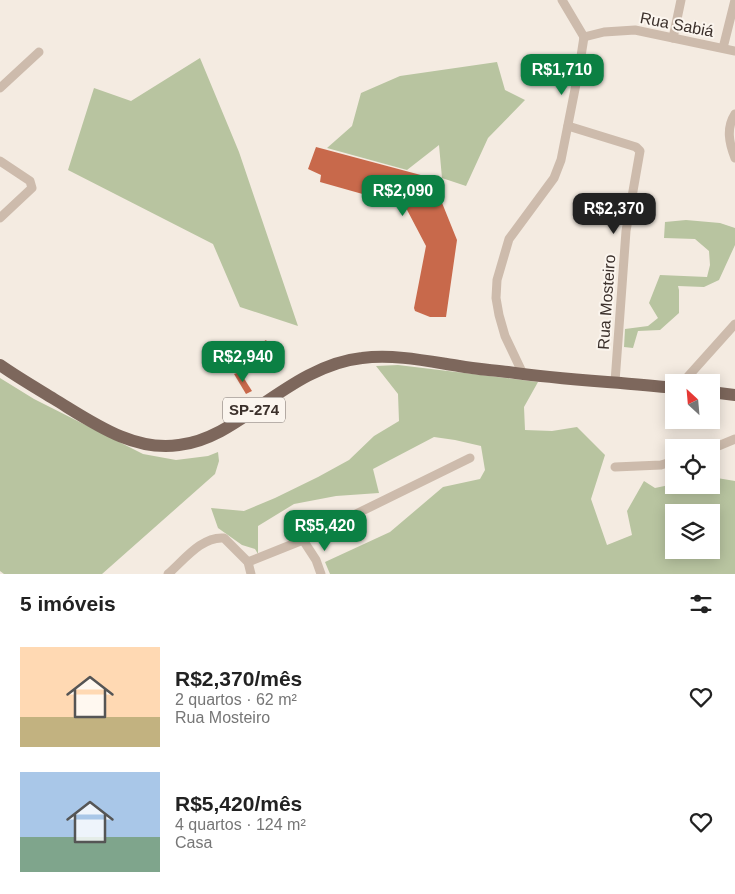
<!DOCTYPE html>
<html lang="pt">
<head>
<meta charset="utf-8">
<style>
	body { margin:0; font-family:Helvetica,sans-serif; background:#f6f6f6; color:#222; height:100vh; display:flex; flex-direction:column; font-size:19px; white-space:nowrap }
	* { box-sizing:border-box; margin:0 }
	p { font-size:16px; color:#767676 }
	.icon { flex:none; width:28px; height:28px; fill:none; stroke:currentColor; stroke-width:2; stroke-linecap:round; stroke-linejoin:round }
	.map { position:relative; height:574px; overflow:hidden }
	.details { display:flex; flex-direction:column; background:#fff; flex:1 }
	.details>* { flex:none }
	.needle { width:32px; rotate:334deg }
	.buttons { position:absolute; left:665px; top:374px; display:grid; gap:10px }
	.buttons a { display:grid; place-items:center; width:55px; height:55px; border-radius:0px; background:#fff; box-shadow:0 2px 12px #0003; font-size:25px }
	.price { position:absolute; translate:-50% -42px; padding:0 11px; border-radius:10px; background:#0b8043; color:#fff; font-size:16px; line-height:32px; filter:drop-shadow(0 1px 2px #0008) }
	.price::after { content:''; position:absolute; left:50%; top:30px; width:15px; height:11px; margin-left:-8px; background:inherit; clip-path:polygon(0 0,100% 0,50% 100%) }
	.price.active { background:#222; color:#fff }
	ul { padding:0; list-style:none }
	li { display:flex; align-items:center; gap:15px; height:125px; padding:0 20px }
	li span { display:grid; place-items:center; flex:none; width:140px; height:100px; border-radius:0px; color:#555 }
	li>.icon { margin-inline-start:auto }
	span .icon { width:60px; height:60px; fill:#fffc; stroke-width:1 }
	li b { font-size:21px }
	h2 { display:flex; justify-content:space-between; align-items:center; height:60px; padding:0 20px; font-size:21px }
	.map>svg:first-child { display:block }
</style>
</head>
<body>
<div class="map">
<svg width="735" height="574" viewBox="0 0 735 574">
	<rect width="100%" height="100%" fill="#f4ebe1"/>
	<g fill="#b8c4a0" fill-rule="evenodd">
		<polygon points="200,58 239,152 298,326 240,307 213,244 68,170 94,88 131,101"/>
		<polygon points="497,62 505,90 525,100 488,138 466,186 442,178 439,145 407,170 327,148 352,126 361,93 400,76"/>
		<polygon points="686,220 720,223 735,228 735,245 719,280 704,287 678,286 679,290 679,313 660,330 638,331 633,348 624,347 625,329 648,326 658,318 649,303 660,275 707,277 710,265 709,251 695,239 664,238 665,222"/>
		<path d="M398 365 538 382 524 407 525 430 552 431 577 427 605 455 591 499 607 545 632 535 627 511 644 481 655 488 674 484V485H711V477L735 481V574H330L325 562 390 532 443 487 480 479 485 470 481 446 455 440 434 437 373 469 379 493 336 496 294 504 258 526V554L255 549 242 545 218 528 211 508 244 511 275 498 318 477 349 460 374 436 399 421 398 394 376 366ZM674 512H711V550H674Z"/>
		<polygon points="0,378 34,399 143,454 176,460 208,456 218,452 219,461 215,474 102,574 4,574 0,571"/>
	</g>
	<g fill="#c8694b">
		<polygon points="316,147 432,178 457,240 446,317 430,317 415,311 414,308 426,246 405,206 320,182 321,175 308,169"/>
		<polygon points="266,340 280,361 268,369 253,348"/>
		<polygon points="240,372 252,391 246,394 234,374"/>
	</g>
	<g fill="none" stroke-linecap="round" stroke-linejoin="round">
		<g stroke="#cdbbac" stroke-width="9">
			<polyline points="562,0 584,37"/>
			<polyline points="584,37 604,32 635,30 735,51"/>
			<polyline points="673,38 681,0"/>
			<polyline points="723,48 735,0"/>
			<polyline points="0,88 39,52"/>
			<path d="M735 114C726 128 729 143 735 158"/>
			<polyline points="568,126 636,147 640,151 626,231 615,382"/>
			<polyline points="0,161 30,181 32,188 0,218"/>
			<polyline points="523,374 505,336 499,315 496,298 497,280 509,239 554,178 561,160 579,69 584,37"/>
			<polyline points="683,382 735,324"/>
			<polyline points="711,449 735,439"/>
			<polyline points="615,467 661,465 674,461"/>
			<polyline points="303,540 316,560 321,574"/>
			<polyline points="248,562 303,540 470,458"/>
			<path d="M168 574C184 560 202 536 224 538L248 562 251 574"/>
		</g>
		<g stroke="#7d675c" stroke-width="12">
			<path d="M0 365C17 377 36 388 54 399 92 422 133 452 179 445 208 442 234 424 257 408 289 386 323 362 362 358 394 354 427 361 459 366 475 369 492 370 508 372 563 380 619 382 674 388"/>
			<polyline points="711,392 735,395"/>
		</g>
	</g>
	<g text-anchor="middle" stroke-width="4" stroke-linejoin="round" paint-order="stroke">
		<rect fill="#fbf5ee" stroke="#756b66" stroke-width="1" x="223" y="397.5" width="62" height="25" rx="4"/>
		<g font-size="15" font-weight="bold" fill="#3b302b">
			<text x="254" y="415">SP-274</text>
		</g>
		<g font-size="16" fill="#3b302b" stroke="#fbf5ee">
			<text transform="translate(677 24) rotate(11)" y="6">Rua Sabiá</text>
			<text transform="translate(606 302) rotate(-86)" y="6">Rua Mosteiro</text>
		</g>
	</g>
</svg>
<div class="buttons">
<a><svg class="needle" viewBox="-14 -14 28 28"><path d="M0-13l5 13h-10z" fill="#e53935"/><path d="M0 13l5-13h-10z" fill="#767676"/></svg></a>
<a><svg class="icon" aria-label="locate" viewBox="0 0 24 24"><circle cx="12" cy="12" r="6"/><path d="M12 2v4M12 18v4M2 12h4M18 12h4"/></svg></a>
<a><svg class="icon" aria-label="layers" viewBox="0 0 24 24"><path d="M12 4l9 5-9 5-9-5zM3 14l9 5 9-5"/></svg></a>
</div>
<b class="price" style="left:562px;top:96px">R$1,710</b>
<b class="price" style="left:403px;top:217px">R$2,090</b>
<b class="price active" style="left:614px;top:235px">R$2,370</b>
<b class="price" style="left:243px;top:383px">R$2,940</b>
<b class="price" style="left:325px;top:552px">R$5,420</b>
</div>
<section class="details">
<h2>5 imóveis<svg class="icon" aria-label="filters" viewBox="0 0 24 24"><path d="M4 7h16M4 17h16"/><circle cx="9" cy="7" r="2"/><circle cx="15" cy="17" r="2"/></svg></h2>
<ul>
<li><span style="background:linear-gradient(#ffd9b3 70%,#c2b280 0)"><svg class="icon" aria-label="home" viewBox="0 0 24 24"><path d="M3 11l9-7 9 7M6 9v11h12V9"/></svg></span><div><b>R$2,370/mês</b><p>2 quartos · 62 m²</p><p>Rua Mosteiro</p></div><svg class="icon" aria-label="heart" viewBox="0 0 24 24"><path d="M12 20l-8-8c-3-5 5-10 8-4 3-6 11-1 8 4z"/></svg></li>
<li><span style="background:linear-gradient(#a9c7e8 65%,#7fa58c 0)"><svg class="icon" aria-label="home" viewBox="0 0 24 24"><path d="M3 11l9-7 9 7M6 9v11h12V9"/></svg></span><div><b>R$5,420/mês</b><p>4 quartos · 124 m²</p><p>Casa</p></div><svg class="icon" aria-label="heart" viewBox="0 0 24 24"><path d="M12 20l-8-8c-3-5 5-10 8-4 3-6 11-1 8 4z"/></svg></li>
</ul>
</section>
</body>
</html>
